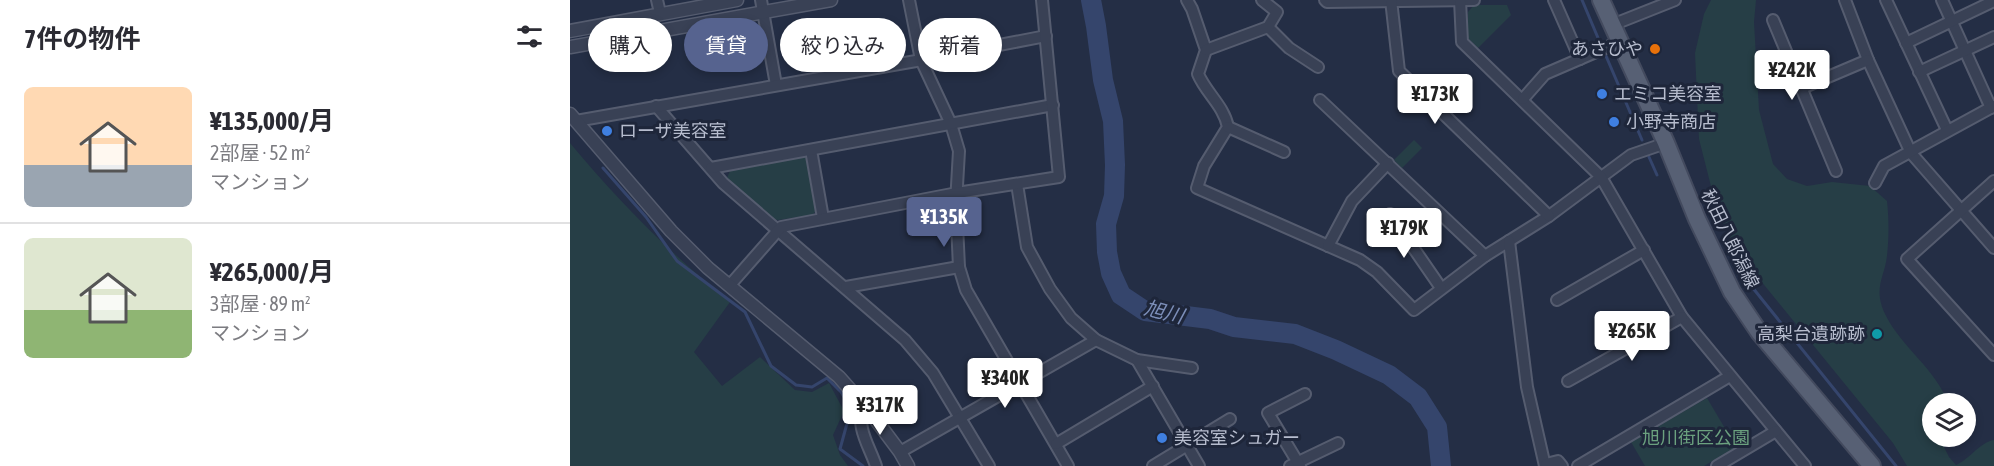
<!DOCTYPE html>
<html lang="ja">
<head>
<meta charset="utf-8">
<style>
	body { margin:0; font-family:"Asap Condensed","Noto Sans JP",sans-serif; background:#f7f7f7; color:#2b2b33; height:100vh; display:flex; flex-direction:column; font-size:22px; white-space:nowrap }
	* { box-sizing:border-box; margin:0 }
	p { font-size:20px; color:#7c7c81 }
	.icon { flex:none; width:33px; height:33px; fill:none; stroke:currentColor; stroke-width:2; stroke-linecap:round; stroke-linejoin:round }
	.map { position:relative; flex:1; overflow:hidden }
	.drawer { display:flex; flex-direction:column; background:#fff; width:570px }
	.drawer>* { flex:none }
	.top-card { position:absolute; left:18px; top:18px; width:570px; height:54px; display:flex; gap:12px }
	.controls { position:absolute; left:1352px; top:393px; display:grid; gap:12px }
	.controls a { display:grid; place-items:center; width:54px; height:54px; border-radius:50%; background:#fff; box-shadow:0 3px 9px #0003; font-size:30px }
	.price { position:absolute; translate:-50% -51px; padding:0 14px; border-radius:6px; background:#fff; color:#222; font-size:20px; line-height:39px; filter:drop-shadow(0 2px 3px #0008) }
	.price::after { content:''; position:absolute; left:50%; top:36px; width:18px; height:14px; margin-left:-9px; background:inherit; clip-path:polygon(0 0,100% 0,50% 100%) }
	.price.current { background:#56638f; color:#fff }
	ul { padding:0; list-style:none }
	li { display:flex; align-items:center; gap:18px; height:150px; padding:0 24px }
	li+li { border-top:2px solid #e1e1e2 }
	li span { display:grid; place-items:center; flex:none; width:168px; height:120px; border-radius:9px; color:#555 }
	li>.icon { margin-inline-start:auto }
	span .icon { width:72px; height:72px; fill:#fffc; stroke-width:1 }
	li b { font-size:26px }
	h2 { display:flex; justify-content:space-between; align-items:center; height:72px; padding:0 24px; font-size:26px }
	.tag { padding:0 21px; border-radius:27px; background:#fff; box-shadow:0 3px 9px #0003; font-size:21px; line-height:54px }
	.tag.current { background:#56638f; color:#fff }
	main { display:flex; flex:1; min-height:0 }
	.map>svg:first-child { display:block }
</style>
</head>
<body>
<main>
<section class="drawer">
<h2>7件の物件<svg class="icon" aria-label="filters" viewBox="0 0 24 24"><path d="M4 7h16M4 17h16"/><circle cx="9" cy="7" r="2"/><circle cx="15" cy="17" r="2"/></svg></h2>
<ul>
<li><span style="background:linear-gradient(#ffd9b3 65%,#9aa5b1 0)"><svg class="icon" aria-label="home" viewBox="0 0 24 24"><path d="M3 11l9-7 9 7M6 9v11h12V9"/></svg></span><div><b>¥135,000/月</b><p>2部屋 · 52 m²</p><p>マンション</p></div></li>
<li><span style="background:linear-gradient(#dfe7d0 60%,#8fb573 0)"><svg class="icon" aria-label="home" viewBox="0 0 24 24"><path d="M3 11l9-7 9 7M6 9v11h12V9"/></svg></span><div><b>¥265,000/月</b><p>3部屋 · 89 m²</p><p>マンション</p></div></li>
</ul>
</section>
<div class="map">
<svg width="1424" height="466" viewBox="0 0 1424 466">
	<rect width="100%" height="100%" fill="#242e45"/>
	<g fill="#263e46">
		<path d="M1141 0H1186L1184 22 1189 110 1203 164 1217 179 1237 186 1262 182 1300 186 1317 201C1319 220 1319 237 1317 256 1314 279 1303 288 1315 314 1331 347 1366 369 1378 403L1362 404V436L1378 437 1374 447 1379 457 1386 465C1400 459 1410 442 1424 440V466H1337L1323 443 1186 275 1159 238 1147 210 1129 139 1125 53 1134 14Z"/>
		<polygon points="904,5 937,5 941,15 908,48 898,38 898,12"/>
		<polygon points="844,140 852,148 832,168 824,160"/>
		<path d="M0 143C48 201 102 255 160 302L124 352 152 386 190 357 225 390 242 392 259 383 274 411 263 435 270 455 278 466H0Z"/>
		<polygon points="234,156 238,159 247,210 242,215 208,220 199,218 157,178 160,171"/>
		<polygon points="1137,398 1166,447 1134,466 1075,466 1061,442"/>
	</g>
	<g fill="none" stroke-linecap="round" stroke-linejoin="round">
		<g stroke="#35456c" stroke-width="3">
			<polyline points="1012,0 1031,45"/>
			<polyline points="1036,56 1072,140"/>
			<polyline points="1079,157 1087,175"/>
			<polyline points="33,168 76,217 107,261 175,312 201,366 226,385 242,387 257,378 271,392 281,409 270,449 293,466"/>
			<polyline points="1174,277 1326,466"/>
		</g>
		<polyline stroke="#35456c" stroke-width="20" points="521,0 526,26 533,80 543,121 545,165 544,196 536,224 537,252 541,273 551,295 575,311 640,319 664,327 725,334 766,350 819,375 848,397 867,427 871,466"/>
		<defs>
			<g id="minor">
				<polyline points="87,0 90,13"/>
				<polyline points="191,0 206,85"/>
				<polyline points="339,0 351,60 381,124 389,151 386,203 389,267 396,290 498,466"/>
				<path d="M617 0 622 9 636 50 628 74C636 93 654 106 658 127L634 166 627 188 790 260 807 272 844 310 915 256 979 216 1061 155 1096 143"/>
				<polyline points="755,0 757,2 904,0"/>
				<polyline points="821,0 829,71 979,216"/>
				<polyline points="890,0 892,42 1031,177 1112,317 1235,466"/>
				<polyline points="984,0 1010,59"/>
				<polyline points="1275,0 1298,60 1341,153 1424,248"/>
				<polyline points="1316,0 1377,130"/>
				<polyline points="1372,0 1421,108"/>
				<polyline points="1203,20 1266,171"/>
				<polyline points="1042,25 1105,0"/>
				<polyline points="698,27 719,48 748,67"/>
				<polyline points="1336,43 1424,1"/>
				<polyline points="636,50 698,27 707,12 692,0"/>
				<polyline points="1349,72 1424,37"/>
				<polyline points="1232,88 1298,60"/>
				<polyline points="953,99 975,74 1049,42"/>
				<polyline points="750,100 915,256"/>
				<polyline points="86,106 153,183 335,340 363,373 419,466"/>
				<polyline points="6,121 346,61 476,36"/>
				<polyline points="658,127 714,152"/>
				<polyline points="241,150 253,218"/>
				<polyline points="141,168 483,105"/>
				<polyline points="1424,181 1337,259 1424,355"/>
				<polyline points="1305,183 1314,166 1424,106"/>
				<polyline points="447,184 457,247 480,289 501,318 526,340 567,360 622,368"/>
				<polyline points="820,214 871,288"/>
				<polyline points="939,241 957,387 975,466"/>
				<polyline points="758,246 782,201 818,163"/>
				<polyline points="160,285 211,227 387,193 489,177 472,0"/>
				<polyline points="276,287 389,267"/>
				<polyline points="987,300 1074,250"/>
				<polyline points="567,360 629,466"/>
				<polyline points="998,381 1112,317"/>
				<path d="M294 405C285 427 299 445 306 466"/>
				<polyline points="486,444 583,386"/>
				<polyline points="330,452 526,340"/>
				<polyline points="976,464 988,461 992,466"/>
				<polyline points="583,466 660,419"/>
				<polyline points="720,466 768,443"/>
				<polyline points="730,466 698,413 735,394"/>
				<polyline points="1008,466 1160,376"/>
				<polyline points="1147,466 1206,431"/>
			</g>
			<g id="tertiary">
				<polyline points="0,31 167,0"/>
				<polyline points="0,47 261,0"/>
				<polyline points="0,114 101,231 138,268 269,377 300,412 330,452 338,466"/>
			</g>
			<polyline id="primary" points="1031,0 1096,143 1127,219 1162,292 1189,332 1302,466"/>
		</defs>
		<use href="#minor" stroke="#555c6f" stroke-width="14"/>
		<use href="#tertiary" stroke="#555c6f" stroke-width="15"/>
		<use href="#primary" stroke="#434a5e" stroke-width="20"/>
		<use href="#minor" stroke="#394155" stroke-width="10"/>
		<use href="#tertiary" stroke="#394155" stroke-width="12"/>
		<use href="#primary" stroke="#576074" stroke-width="16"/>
	</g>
	<circle fill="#e8710a" stroke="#1e263a" stroke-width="2" cx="1085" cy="49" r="6"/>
	<g fill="#3f7fe0" stroke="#1e263a" stroke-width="2">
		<circle cx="1032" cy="94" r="6"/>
		<circle cx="1044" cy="122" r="6"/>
		<circle cx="37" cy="131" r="6"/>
		<circle cx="592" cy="438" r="6"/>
	</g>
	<circle fill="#0f9aa8" stroke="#1e263a" stroke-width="2" cx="1307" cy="334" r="6"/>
	<g text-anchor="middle" stroke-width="6" stroke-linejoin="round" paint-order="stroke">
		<g font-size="18" fill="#b7bdce" stroke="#1e263a" text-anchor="start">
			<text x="1073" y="55" text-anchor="end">あさひや</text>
			<text x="1044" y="100">エミコ美容室</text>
			<text x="1056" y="128">小野寺商店</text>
			<text x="49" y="137">ローザ美容室</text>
			<text x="1295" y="340" text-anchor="end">高梨台遺跡跡</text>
			<text x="604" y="444">美容室シュガー</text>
		</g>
		<g font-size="18" fill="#b7bdce" stroke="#1e263a">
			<text transform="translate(1160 239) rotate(64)" y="6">秋田八郎潟線</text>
		</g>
		<g font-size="18" fill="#6ba17f" stroke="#1e263a">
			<text x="1126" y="444">旭川街区公園</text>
		</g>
		<g font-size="20" font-style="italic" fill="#7c8eb8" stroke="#1e263a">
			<text transform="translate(594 312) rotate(14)" y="7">旭川</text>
		</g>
	</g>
</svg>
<div class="controls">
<a><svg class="icon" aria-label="layers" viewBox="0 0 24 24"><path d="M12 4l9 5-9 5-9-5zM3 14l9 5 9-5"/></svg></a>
</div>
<b class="price" style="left:1222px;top:101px">¥242K</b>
<b class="price" style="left:865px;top:125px">¥173K</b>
<b class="price current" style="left:374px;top:248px">¥135K</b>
<b class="price" style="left:834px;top:259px">¥179K</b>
<b class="price" style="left:1062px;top:362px">¥265K</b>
<b class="price" style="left:435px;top:409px">¥340K</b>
<b class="price" style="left:310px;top:436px">¥317K</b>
<div class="top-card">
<a class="tag">購入</a>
<a class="tag current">賃貸</a>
<a class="tag">絞り込み</a>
<a class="tag">新着</a>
</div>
</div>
</main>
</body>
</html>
